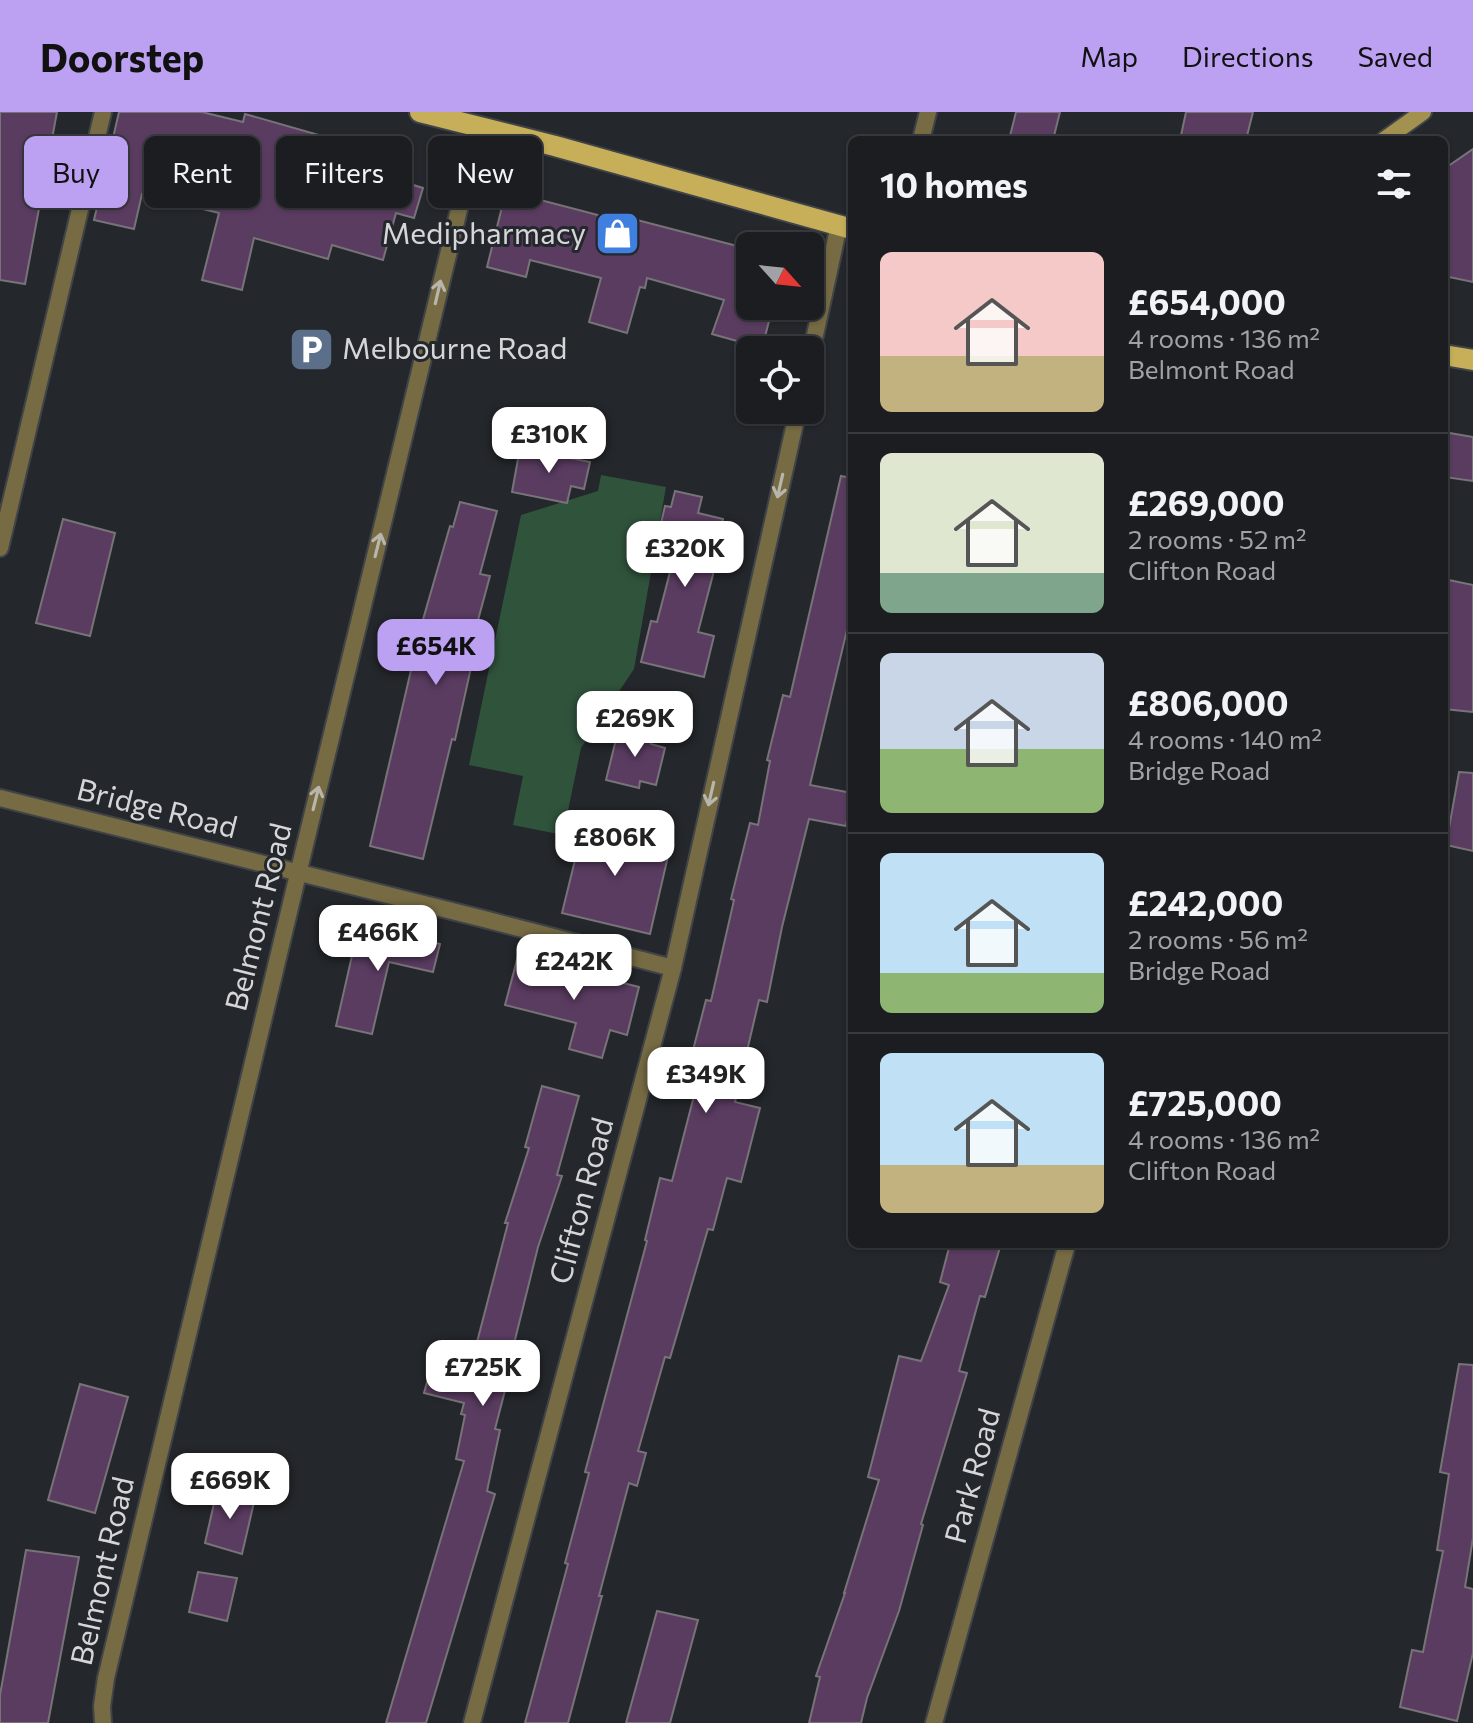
<!DOCTYPE html>
<html lang="en">
<head>
<meta charset="utf-8">
<style>
	body { margin:0; font-family:Commissioner,sans-serif; background:#282a2d; color:#f1f3f6; height:100vh; display:flex; flex-direction:column; font-size:30px; white-space:nowrap }
	* { box-sizing:border-box; margin:0 }
	p { font-size:26px; color:#a0a2a5 }
	.icon { flex:none; width:44px; height:44px; fill:none; stroke:currentColor; stroke-width:2; stroke-linecap:round; stroke-linejoin:round }
	.map { position:relative; flex:1; overflow:hidden }
	.sheet { position:absolute; left:848px; top:24px; width:600px; height:1112px; display:flex; flex-direction:column; background:#1b1d20; border-radius:12px; box-shadow:0 2px 6px #0004,0 0 0 2px #393b3e }
	.sheet>* { flex:none }
	.guide { position:absolute; left:24px; top:24px; width:704px; height:72px; display:flex; gap:16px }
	.needle { width:52px; rotate:117deg }
	.controls { position:absolute; left:736px; top:120px; display:grid; gap:16px }
	.controls a { display:grid; place-items:center; width:88px; height:88px; border-radius:12px; background:#1b1d20; box-shadow:0 2px 6px #0004,0 0 0 2px #393b3e; font-size:40px }
	.price { position:absolute; translate:-50% -68px; padding:0 18px; border-radius:16px; background:#fff; color:#222; font-size:26px; line-height:52px; filter:drop-shadow(0 2px 4px #0008) }
	.price::after { content:''; position:absolute; left:50%; top:48px; width:24px; height:18px; margin-left:-12px; background:inherit; clip-path:polygon(0 0,100% 0,50% 100%) }
	.price.current { background:#bca0f2; color:#111 }
	ul { padding:0; list-style:none }
	li { display:flex; align-items:center; gap:24px; height:200px; padding:0 32px }
	li+li { border-top:2px solid #393b3e }
	li span { display:grid; place-items:center; flex:none; width:224px; height:160px; border-radius:12px; color:#555 }
	li>.icon { margin-inline-start:auto }
	span .icon { width:96px; height:96px; fill:#fffc; stroke-width:1 }
	li b { font-size:34px }
	h2 { display:flex; justify-content:space-between; align-items:center; height:96px; padding:0 32px; font-size:34px }
	.pill { padding:0 28px; border-radius:12px; background:#1b1d20; box-shadow:0 2px 6px #0004,0 0 0 2px #393b3e; font-size:28px; line-height:72px }
	.pill.current { background:#bca0f2; color:#111 }
	header { display:flex; align-items:center; gap:48px; box-sizing:border-box; height:112px; padding:0 40px; background:#bca0f2; color:#111 }
	header strong { font-size:38px }
	nav { display:flex; gap:44px; margin-inline-start:auto; font-size:28px }
	.map>svg:first-child { display:block }
</style>
</head>
<body>
<header>
<strong>Doorstep</strong>
<nav><a>Map</a><a>Directions</a><a>Saved</a></nav>
</header>
<div class="map">
<svg width="1473" height="1611" viewBox="0 0 1473 1611">
	<rect width="100%" height="100%" fill="#24272b"/>
	<polygon fill="#30533c" points="601,363 666,375 634,557 581,636 563,723 513,713 523,664 469,653 521,403 598,379"/>
	<g fill="#5a3c61" stroke="#777378" stroke-width="2">
		<polygon points="0,0 57,0 25,172 0,168"/>
		<polygon points="119,0 202,0 243,10 245,2 413,50 407,71 423,76 414,106 396,101 383,148 332,133 328,147 254,126 242,178 202,168 219,101 142,82 134,117 94,108"/>
		<polygon points="1016,0 1060,0 1053,28 1009,28"/>
		<polygon points="1186,0 1253,0 1246,28 1180,28"/>
		<polygon points="1473,37 1473,170 1444,164 1444,57"/>
		<polygon points="506,79 613,107 614,102 741,135 745,123 750,124 750,194 773,194 762,236 712,222 724,188 647,166 645,176 640,175 627,221 589,210 601,166 530,148 526,165 487,155"/>
		<polygon points="1444,320 1473,325 1473,369 1444,365"/>
		<polygon points="520,336 590,350 584,377 571,374 567,391 512,380"/>
		<polygon points="841,364 852,366 852,497 810,673 852,681 846,714 809,707 782,815 767,890 759,888 735,990 760,996 741,1070 727,1066 713,1118 708,1117 670,1246 665,1245 638,1339 646,1341 637,1374 629,1371 599,1484 602,1484 568,1611 525,1611 568,1452 565,1451 589,1361 585,1360 647,1129 645,1128 660,1066 672,1069 697,972 685,969 706,888 711,889 734,788 731,787 750,711 758,713 770,649 767,648 783,583 790,585"/>
		<polygon points="675,379 702,385 698,401 723,407 712,450 716,451 698,520 714,524 704,565 641,550 651,509 657,510 677,433 657,428 665,394 671,395"/>
		<polygon points="460,390 497,399 480,462 490,464 474,523 478,524 455,628 452,627 423,747 370,734 422,511 450,414 453,415"/>
		<polygon points="63,407 115,421 90,524 36,511"/>
		<polygon points="1444,467 1473,473 1473,600 1444,597"/>
		<polygon points="619,615 653,623 651,632 665,636 656,673 640,669 639,676 606,668"/>
		<polygon points="1459,660 1473,661 1473,739 1446,733"/>
		<polygon points="587,699 619,707 614,726 669,740 650,822 562,801"/>
		<polygon points="359,813 440,832 433,860 389,850 372,922 336,914"/>
		<polygon points="518,844 639,875 627,923 610,918 602,946 569,937 576,911 505,893"/>
		<polygon points="542,974 579,984 557,1063 562,1064 538,1135 511,1244 514,1244 495,1317 500,1318 487,1379 495,1382 426,1611 386,1611 464,1349 456,1347 465,1303 461,1302 464,1291 424,1281 432,1252 466,1261 474,1234 476,1234 508,1111 505,1111 529,1036 525,1035"/>
		<polygon points="950,1132 1001,1132 985,1185 980,1184 959,1259 967,1261 921,1412 923,1413 899,1499 867,1586 861,1611 809,1611 820,1565 816,1564 845,1481 844,1481 879,1368 868,1365 899,1244 921,1249 949,1173 940,1170"/>
		<polygon points="1459,1252 1473,1253 1473,1426 1465,1475 1473,1477 1473,1541 1457,1609 1400,1595 1412,1538 1423,1540 1443,1439 1437,1438 1449,1362 1440,1360"/>
		<polygon points="80,1272 128,1285 95,1401 48,1388"/>
		<polygon points="217,1378 255,1386 242,1442 205,1431"/>
		<polygon points="26,1438 79,1445 48,1611 0,1611 0,1583"/>
		<polygon points="198,1460 237,1466 227,1509 189,1500"/>
		<polygon points="657,1499 698,1508 670,1611 626,1611"/>
	</g>
	<g fill="none" stroke-linecap="round" stroke-linejoin="round">
		<defs>
			<g id="street">
				<polyline points="921,28 928,0"/>
				<polyline points="810,246 839,113"/>
				<polyline points="0,436 103,0"/>
				<polyline points="0,686 488,808 673,856"/>
				<polyline points="103,1611 102,1594 106,1566 298,762 479,15"/>
				<polyline points="472,1611 673,856 798,298"/>
				<polyline points="934,1611 1067,1132"/>
			</g>
			<polyline id="secondary" points="1384,28 1423,0"/>
			<g id="primary">
				<polyline points="420,0 555,34 852,117"/>
				<polyline points="1444,243 1473,248"/>
			</g>
		</defs>
		<use href="#street" stroke="#404347" stroke-width="20"/>
		<use href="#secondary" stroke="#404347" stroke-width="20"/>
		<use href="#primary" stroke="#404347" stroke-width="24"/>
		<use href="#street" stroke="#766b43" stroke-width="16"/>
		<use href="#secondary" stroke="#a39150" stroke-width="16"/>
		<use href="#primary" stroke="#c6af58" stroke-width="20"/>
	</g>
	<defs><path id="oneway-shaft" d="M-6 0H5M1.5-3L5.5 0L1.5 3" fill="none" stroke-width="1.6" stroke-linecap="round" stroke-linejoin="round" transform="scale(2)"/></defs>
	<g stroke="#b8b6ac">
		<use href="#oneway-shaft" transform="translate(438 180) rotate(-77)"/>
		<use href="#oneway-shaft" transform="translate(780 374) rotate(103)"/>
		<use href="#oneway-shaft" transform="translate(378 433) rotate(-76)"/>
		<use href="#oneway-shaft" transform="translate(711 682) rotate(103)"/>
		<use href="#oneway-shaft" transform="translate(316 686) rotate(-76)"/>
	</g>
	<defs>
		<symbol id="shop-square" viewBox="-11 -11 22 22"><rect x="-9" y="-9" width="18" height="18" rx="4" fill="#3f7fe0" stroke="#24272b"/><path d="M-5-2.5h2.3a2.7 3.5 0 0 1 5.4 0H5L5.5 6h-11ZM-1.5-2.5h3a1.5 2.3 0 0 0-3 0Z" fill="#fff"/></symbol>
		<symbol id="parking-square" viewBox="-11 -11 22 22"><rect x="-9" y="-9" width="18" height="18" rx="4" fill="#5c6f8a" stroke="#24272b"/><path d="M-3.5-5.5H1a3.5 3.5 0 0 1 0 7H-1V5.5H-3.5ZM-1-3.4V-.6H.8a1.4 1.4 0 0 0 0-2.8Z" fill="#fff"/></symbol>
	</defs>
	<g fill-rule="evenodd">
		<use href="#shop-square" x="592" y="96" width="51" height="51"/>
		<use href="#parking-square" x="286" y="212" width="51" height="51"/>
	</g>
	<g text-anchor="middle" stroke-width="6" stroke-linejoin="round" paint-order="stroke">
		<g font-size="30" fill="#d4d6d9" stroke="#24272b" text-anchor="end">
			<text x="586" y="132">Medipharmacy</text>
			<text x="342" y="247" text-anchor="start">Melbourne Road</text>
		</g>
		<g font-size="30" fill="#d4d6d9" stroke="#24272b">
			<text transform="translate(157 697) rotate(14)" y="10">Bridge Road</text>
			<text transform="translate(259 805) rotate(-76)" y="10">Belmont Road</text>
			<text transform="translate(582 1089) rotate(-75)" y="10">Clifton Road</text>
			<text transform="translate(973 1364) rotate(-75)" y="10">Park Road</text>
			<text transform="translate(103 1459) rotate(-77)" y="10">Belmont Road</text>
		</g>
	</g>
</svg>
<div class="controls">
<a><svg class="needle" viewBox="-14 -14 28 28"><path d="M0-13l5 13h-10z" fill="#e53935"/><path d="M0 13l5-13h-10z" fill="#a0a2a5"/></svg></a>
<a><svg class="icon" aria-label="locate" viewBox="0 0 24 24"><circle cx="12" cy="12" r="6"/><path d="M12 2v4M12 18v4M2 12h4M18 12h4"/></svg></a>
</div>
<b class="price" style="left:549px;top:363px">£310K</b>
<b class="price" style="left:685px;top:477px">£320K</b>
<b class="price current" style="left:436px;top:575px">£654K</b>
<b class="price" style="left:635px;top:647px">£269K</b>
<b class="price" style="left:615px;top:766px">£806K</b>
<b class="price" style="left:378px;top:861px">£466K</b>
<b class="price" style="left:574px;top:890px">£242K</b>
<b class="price" style="left:706px;top:1003px">£349K</b>
<b class="price" style="left:483px;top:1296px">£725K</b>
<b class="price" style="left:230px;top:1409px">£669K</b>
<div class="guide">
<a class="pill current">Buy</a>
<a class="pill">Rent</a>
<a class="pill">Filters</a>
<a class="pill">New</a>
</div>
<section class="sheet">
<h2>10 homes<svg class="icon" aria-label="filters" viewBox="0 0 24 24"><path d="M4 7h16M4 17h16"/><circle cx="9" cy="7" r="2"/><circle cx="15" cy="17" r="2"/></svg></h2>
<ul>
<li><span style="background:linear-gradient(#f6c9c9 65%,#c2b280 0)"><svg class="icon" aria-label="home" viewBox="0 0 24 24"><path d="M3 11l9-7 9 7M6 9v11h12V9"/></svg></span><div><b>£654,000</b><p>4 rooms · 136 m²</p><p>Belmont Road</p></div></li>
<li><span style="background:linear-gradient(#dfe7d0 75%,#7fa58c 0)"><svg class="icon" aria-label="home" viewBox="0 0 24 24"><path d="M3 11l9-7 9 7M6 9v11h12V9"/></svg></span><div><b>£269,000</b><p>2 rooms · 52 m²</p><p>Clifton Road</p></div></li>
<li><span style="background:linear-gradient(#c9d6e8 60%,#8fb573 0)"><svg class="icon" aria-label="home" viewBox="0 0 24 24"><path d="M3 11l9-7 9 7M6 9v11h12V9"/></svg></span><div><b>£806,000</b><p>4 rooms · 140 m²</p><p>Bridge Road</p></div></li>
<li><span style="background:linear-gradient(#bfe0f5 75%,#8fb573 0)"><svg class="icon" aria-label="home" viewBox="0 0 24 24"><path d="M3 11l9-7 9 7M6 9v11h12V9"/></svg></span><div><b>£242,000</b><p>2 rooms · 56 m²</p><p>Bridge Road</p></div></li>
<li><span style="background:linear-gradient(#bfe0f5 70%,#c2b280 0)"><svg class="icon" aria-label="home" viewBox="0 0 24 24"><path d="M3 11l9-7 9 7M6 9v11h12V9"/></svg></span><div><b>£725,000</b><p>4 rooms · 136 m²</p><p>Clifton Road</p></div></li>
</ul>
</section>
</div>
</body>
</html>
